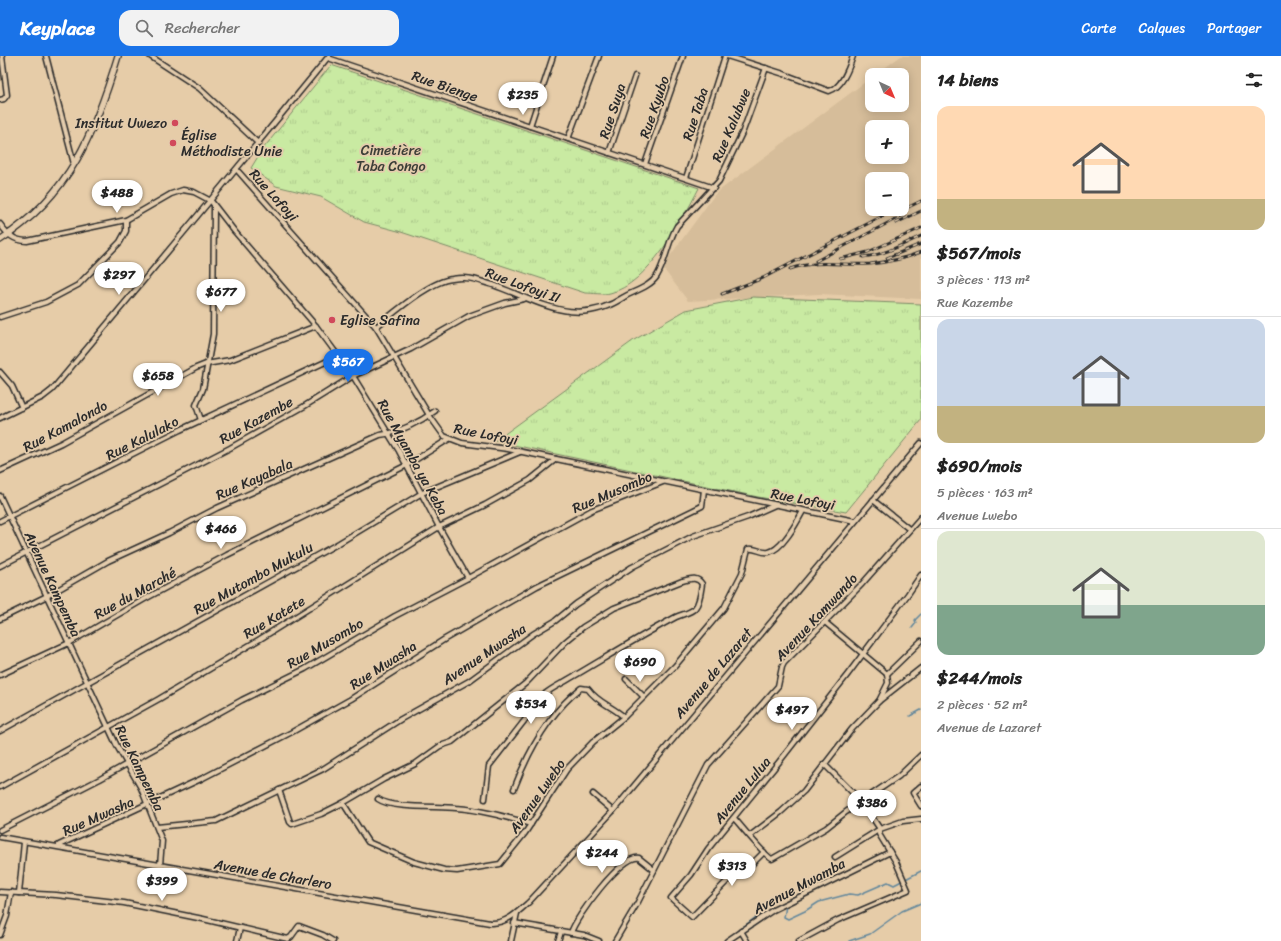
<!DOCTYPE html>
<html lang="fr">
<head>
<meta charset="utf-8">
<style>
	body { margin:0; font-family:Sriracha,sans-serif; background:#f2f2f2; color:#222; height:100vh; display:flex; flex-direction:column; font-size:15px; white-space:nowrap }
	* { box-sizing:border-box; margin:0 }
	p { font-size:13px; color:#767676 }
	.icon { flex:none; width:22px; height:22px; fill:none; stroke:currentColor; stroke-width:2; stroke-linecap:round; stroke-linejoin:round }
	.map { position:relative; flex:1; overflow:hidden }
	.panel { display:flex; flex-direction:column; background:#fff; width:360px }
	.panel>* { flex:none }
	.needle { width:26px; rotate:136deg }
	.controls { position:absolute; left:865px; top:12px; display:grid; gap:8px }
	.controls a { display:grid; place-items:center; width:44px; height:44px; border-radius:8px; background:#fff; box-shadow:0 2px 10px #0003; font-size:20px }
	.price { position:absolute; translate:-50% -34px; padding:0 9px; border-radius:14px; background:#fff; color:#222; font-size:13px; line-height:26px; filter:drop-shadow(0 1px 2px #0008) }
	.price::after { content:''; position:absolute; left:50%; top:24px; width:12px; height:9px; margin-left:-6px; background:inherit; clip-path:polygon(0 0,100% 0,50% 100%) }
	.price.selected { background:#1a73e8; color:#fff }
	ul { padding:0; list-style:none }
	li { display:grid; align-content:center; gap:8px; height:212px; padding:0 16px }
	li+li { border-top:1px solid #e0e0e0 }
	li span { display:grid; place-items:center; height:124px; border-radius:12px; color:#555 }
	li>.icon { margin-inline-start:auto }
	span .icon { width:72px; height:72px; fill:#fffc; stroke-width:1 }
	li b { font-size:17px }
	h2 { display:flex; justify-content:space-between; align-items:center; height:48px; padding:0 16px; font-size:17px }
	header { display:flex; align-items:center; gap:24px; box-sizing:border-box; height:56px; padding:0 20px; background:#1a73e8; color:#fff }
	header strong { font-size:19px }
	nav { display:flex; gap:22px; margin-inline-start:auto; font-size:14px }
	.search { width:280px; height:36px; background:#f2f2f2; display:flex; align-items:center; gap:10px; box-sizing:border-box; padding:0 14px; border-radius:12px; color:#767676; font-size:15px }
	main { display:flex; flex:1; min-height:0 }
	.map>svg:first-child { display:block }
</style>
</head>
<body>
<header>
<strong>Keyplace</strong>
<div class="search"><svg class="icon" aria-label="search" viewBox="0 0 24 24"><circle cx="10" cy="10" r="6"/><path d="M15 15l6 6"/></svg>Rechercher</div>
<nav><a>Carte</a><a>Calques</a><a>Partager</a></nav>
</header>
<main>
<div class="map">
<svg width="921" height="885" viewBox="0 0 921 885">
	<defs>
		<pattern id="grass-tufts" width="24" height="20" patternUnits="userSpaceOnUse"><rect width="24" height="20" fill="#c9eaa2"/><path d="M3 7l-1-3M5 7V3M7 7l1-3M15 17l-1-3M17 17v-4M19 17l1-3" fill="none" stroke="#adc98c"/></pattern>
	</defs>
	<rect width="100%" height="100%" fill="#e6cca8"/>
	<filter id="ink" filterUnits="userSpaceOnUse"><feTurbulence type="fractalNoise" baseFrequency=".025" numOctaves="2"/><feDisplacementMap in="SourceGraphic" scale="8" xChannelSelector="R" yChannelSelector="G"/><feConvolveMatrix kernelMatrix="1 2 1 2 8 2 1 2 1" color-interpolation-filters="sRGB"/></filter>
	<g filter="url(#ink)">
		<path fill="#d6bd9a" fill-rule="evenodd" d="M901 0H921V243L820 238 688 245 662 211 716 137 872 21V49H902V19H875ZM872 71H902V101H872ZM872 123H902V153H872Z"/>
		<g fill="url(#grass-tufts)" stroke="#7a8a66">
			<path d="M331 9 699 132C683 164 647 229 610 237 603 239 593 237 585 237L398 175 364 166 321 141 276 130 251 112 262 94Z"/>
			<polygon points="753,241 921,248 921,364 846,456 758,441 495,385 634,284 686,254"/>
		</g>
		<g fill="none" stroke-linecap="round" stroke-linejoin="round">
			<g stroke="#62879c" stroke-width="1.5">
				<polyline points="912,572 916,567 915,564 921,558"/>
				<polyline points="910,660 921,654"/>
				<polyline points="786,850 784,861 788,863 805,855 819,846 849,838 858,839 888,826 894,829 921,815"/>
				<polyline points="724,885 756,861 760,860"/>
				<polyline points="849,885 870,878 902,855 921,847"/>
			</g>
			<defs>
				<g id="street">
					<polyline points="46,0 74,108"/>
					<polyline points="150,0 199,32 259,88"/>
					<path d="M727 0 784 18 829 35C842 32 849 12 853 0"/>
					<polyline points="328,2 714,132"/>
					<polyline points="0,44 4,43 7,39 2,0"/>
					<polyline points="530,70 553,0"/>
					<polyline points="568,83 599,0"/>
					<polyline points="609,97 635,20"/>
					<polyline points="645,108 683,0"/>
					<polyline points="237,114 376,271 429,359 444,380 462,387 508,393 855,465"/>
					<polyline points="686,122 725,0"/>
					<path d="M0 168C7 178 14 185 27 185L126 164 171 138 183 134 194 136 211 145 235 176 316 270 353 320 399 395 439 471 468 522"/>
					<polyline points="0,261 46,246 78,229 120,186 126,175 126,164"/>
					<path d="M376 271C394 257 430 225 452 223 470 220 476 224 493 229 539 245 576 273 624 241 634 235 650 231 657 220 666 205 668 185 677 170L719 125 743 75 766 12"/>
					<polyline points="0,316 12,330 22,352"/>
					<path d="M0 362 43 341 52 334C145 223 238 112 329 0"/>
					<polyline points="201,364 196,349 203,333 213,278 214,150"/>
					<polyline points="0,415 61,387 196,312 206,308 230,304 316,270"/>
					<polyline points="0,440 117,690 141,732 162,785 160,809"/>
					<polyline points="873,444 909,473"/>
					<polyline points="0,465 180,374 338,300"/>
					<polyline points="0,510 230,392 303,351 353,320 411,293 469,260 505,247 524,243"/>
					<path d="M0 563 47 540 108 505 169 477 217 452 380 379C398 377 420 366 435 355"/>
					<polyline points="826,567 887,618"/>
					<polyline points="887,618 921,585"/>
					<polyline points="0,619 69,587 143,544 227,499 407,409 449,383"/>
					<polyline points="626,623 644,641"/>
					<polyline points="879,645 921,612"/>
					<polyline points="0,675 339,487 422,437 520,396"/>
					<polyline points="921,730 913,737 921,750"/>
					<polyline points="0,731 159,643 260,583 439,471 485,449 530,424 556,403"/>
					<path d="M514 733C528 696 549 657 581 632L588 633C598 647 612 650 624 661"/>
					<path d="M279 734 290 766 292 768 321 758 343 747 384 723 415 708 440 690 452 686 526 627 565 586 583 571 614 552 682 525C690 523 697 520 702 528 701 535 700 546 695 552 691 557 682 558 676 561 640 580 605 602 569 623 561 628 554 631 546 637L489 710 485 743"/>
					<polyline points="593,738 613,755"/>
					<path d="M378 743C392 753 437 750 456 752 482 754 506 761 531 768"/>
					<path d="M343 747 368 786 414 806 444 814 457 815 500 808 525 777 567 713 593 686 624 661 675 610 724 552 742 517 748 493C755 491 762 498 769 496 783 493 797 466 803 455"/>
					<path d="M734 762C740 769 767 802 772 803L826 772 846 756 899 720 921 699"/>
					<polyline points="157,771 216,765 323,713 401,663 469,625 533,578 555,565 576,548 632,511 693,480 748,461 775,449"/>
					<polyline points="0,774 100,723 242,644 305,613 395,560 468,522 592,454 663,426"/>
					<polyline points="751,779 781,756 804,735 852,673 879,645 888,627 887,618"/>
					<path d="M0 781 490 867C506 868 518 856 529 846L613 755 921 387"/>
					<polyline points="59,789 203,722 292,676 351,643 445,583 537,530 702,450 704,434"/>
					<polyline points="764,796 745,815 730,822 692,861 671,842 691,819 708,793 779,706 848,618 908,538 921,519"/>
					<polyline points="835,801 880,773 903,765 921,763"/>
					<polyline points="0,836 56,839 124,847 203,863 288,883 291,881 299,870 323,879 333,885"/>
					<polyline points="19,837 24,786"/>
					<polyline points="514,867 584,879 599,885"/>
					<polyline points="741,875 747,885"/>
					<path d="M571 877C575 862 622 798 639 802L654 814"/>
					<polyline points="0,879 7,860 11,836"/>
					<polyline points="237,885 240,872"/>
					<polyline points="511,885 517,857"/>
					<polyline points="558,885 561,876"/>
					<polyline points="615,885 638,846 708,709 778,630 782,611 784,607 862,528 921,461"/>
					<polyline points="727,885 773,854 890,796"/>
					<polyline points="799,885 838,864 908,834 896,806 879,778 880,773 861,745 824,708"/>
				</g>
				<path id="secondary" d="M0 184C70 139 95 76 118 0"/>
			</defs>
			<use href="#street" stroke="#2b2b2b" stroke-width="7"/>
			<use href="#secondary" stroke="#2b2b2b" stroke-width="8"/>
			<use href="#street" stroke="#e4ccac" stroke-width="4"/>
			<use href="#secondary" stroke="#e4ccac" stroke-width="5.5"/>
			<defs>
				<g id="rail">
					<polyline points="892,159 921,145"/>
					<polyline points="896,167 921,155"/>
					<path d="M863 201C884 199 902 189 921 180"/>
					<polyline points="887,202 921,188"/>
					<polyline points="840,203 868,196 921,172"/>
					<polyline points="816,205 901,160"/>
					<path d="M790 213C819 203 841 210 870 208 888 206 904 203 921 196"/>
					<polyline points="722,238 763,222 896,153"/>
				</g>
			</defs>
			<use href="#rail" stroke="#2b2b2b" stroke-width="3"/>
			<use href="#rail" stroke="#e4ccac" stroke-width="1.5" stroke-dasharray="4.5" stroke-linecap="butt"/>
		</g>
	</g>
	<g fill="#d1495b" stroke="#e4ccac" stroke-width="1.5">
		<circle cx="175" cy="67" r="4"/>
		<circle cx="173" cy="87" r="4"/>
		<circle cx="332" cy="264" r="4"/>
	</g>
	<g text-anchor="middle" stroke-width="3.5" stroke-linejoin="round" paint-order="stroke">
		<g font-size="14" fill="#2b2b2b" stroke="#e4ccac">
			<text transform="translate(445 30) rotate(19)" y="5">Rue Bienge</text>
			<text transform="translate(654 51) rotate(-71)" y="5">Rue Kyubo</text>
			<text transform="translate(612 55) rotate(-72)" y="5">Rue Suya</text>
			<text transform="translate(695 58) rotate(-72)" y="5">Rue Taba</text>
			<text transform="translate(731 69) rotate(-67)" y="5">Rue Kalubwe</text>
			<text transform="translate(274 139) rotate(48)" y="5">Rue Lofoyi</text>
			<text transform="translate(523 229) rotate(20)" y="5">Rue Lofoyi II</text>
			<text transform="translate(256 364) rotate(-29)" y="5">Rue Kazembe</text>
			<text transform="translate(65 370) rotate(-28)" y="5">Rue Kamalondo</text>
			<text transform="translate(486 378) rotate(11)" y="5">Rue Lofoyi</text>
			<text transform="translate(142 382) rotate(-27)" y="5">Rue Kalulako</text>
			<text transform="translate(413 401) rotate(61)" y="5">Rue Myamba ya Keba</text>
			<text transform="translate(254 423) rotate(-24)" y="5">Rue Kayabala</text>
			<text transform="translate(612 436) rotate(-23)" y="5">Rue Musombo</text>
			<text transform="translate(803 443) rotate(11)" y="5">Rue Lofoyi</text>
			<text transform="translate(253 522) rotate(-29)" y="5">Rue Mutombo Mukulu</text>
			<text transform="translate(53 528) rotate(65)" y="5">Avenue Kampemba</text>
			<text transform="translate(135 537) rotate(-29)" y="5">Rue du Marché</text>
			<text transform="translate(274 561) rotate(-31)" y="5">Rue Katete</text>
			<text transform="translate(816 561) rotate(-47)" y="5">Avenue Kamwando</text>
			<text transform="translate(325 587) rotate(-30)" y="5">Rue Musombo</text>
			<text transform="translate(484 598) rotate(-34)" y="5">Avenue Mwasha</text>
			<text transform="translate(383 609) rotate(-33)" y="5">Rue Mwasha</text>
			<text transform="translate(713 617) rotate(-50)" y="5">Avenue de Lazaret</text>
			<text transform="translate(140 712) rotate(64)" y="5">Rue Kampemba</text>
			<text transform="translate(742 734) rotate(-51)" y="5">Avenue Lulua</text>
			<text transform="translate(537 740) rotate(-55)" y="5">Avenue Lwebo</text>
			<text transform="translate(98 760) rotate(-24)" y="5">Rue Mwasha</text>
			<text transform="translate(273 818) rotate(10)" y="5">Avenue de Charlero</text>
			<text transform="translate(799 830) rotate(-28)" y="5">Avenue Mwamba</text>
		</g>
		<g font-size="14" fill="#2b2b2b" stroke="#e4ccac" text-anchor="start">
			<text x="167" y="72" text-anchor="end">Institut Uwezo</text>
			<text x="181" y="84">Église<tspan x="181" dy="16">Méthodiste Unie</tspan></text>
			<text x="340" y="269">Eglise Safina</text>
		</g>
		<g font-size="14" fill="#3b3e37" stroke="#e4ccac">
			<text x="391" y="99">Cimetière<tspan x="391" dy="16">Taba Congo</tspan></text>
		</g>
	</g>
</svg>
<div class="controls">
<a><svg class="needle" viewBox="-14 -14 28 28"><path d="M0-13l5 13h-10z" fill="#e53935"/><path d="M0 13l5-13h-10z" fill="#767676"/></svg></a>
<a>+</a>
<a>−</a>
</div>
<b class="price" style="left:523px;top:60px">$235</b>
<b class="price" style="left:117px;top:158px">$488</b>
<b class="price" style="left:119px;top:240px">$297</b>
<b class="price" style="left:221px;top:257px">$677</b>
<b class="price selected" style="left:348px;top:327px">$567</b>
<b class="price" style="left:158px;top:341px">$658</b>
<b class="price" style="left:221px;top:494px">$466</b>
<b class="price" style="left:640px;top:627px">$690</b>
<b class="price" style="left:531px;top:669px">$534</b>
<b class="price" style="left:792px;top:675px">$497</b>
<b class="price" style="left:872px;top:768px">$386</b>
<b class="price" style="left:602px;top:818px">$244</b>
<b class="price" style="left:732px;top:831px">$313</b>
<b class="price" style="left:162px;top:846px">$399</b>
</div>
<section class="panel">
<h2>14 biens<svg class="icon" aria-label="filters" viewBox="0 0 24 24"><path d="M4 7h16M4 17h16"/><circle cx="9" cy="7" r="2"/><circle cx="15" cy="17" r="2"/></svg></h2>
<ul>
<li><span style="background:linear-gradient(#ffd9b3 75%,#c2b280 0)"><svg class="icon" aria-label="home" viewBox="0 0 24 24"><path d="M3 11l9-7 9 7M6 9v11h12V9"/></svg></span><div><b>$567/mois</b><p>3 pièces · 113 m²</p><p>Rue Kazembe</p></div></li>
<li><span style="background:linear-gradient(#c9d6e8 70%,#c2b280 0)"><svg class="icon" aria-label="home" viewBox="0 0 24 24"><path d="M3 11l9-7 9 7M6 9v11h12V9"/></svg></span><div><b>$690/mois</b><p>5 pièces · 163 m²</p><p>Avenue Lwebo</p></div></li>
<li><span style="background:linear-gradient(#dfe7d0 60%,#7fa58c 0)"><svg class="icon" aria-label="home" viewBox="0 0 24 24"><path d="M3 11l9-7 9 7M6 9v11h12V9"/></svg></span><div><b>$244/mois</b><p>2 pièces · 52 m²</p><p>Avenue de Lazaret</p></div></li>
</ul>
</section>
</main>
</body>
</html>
